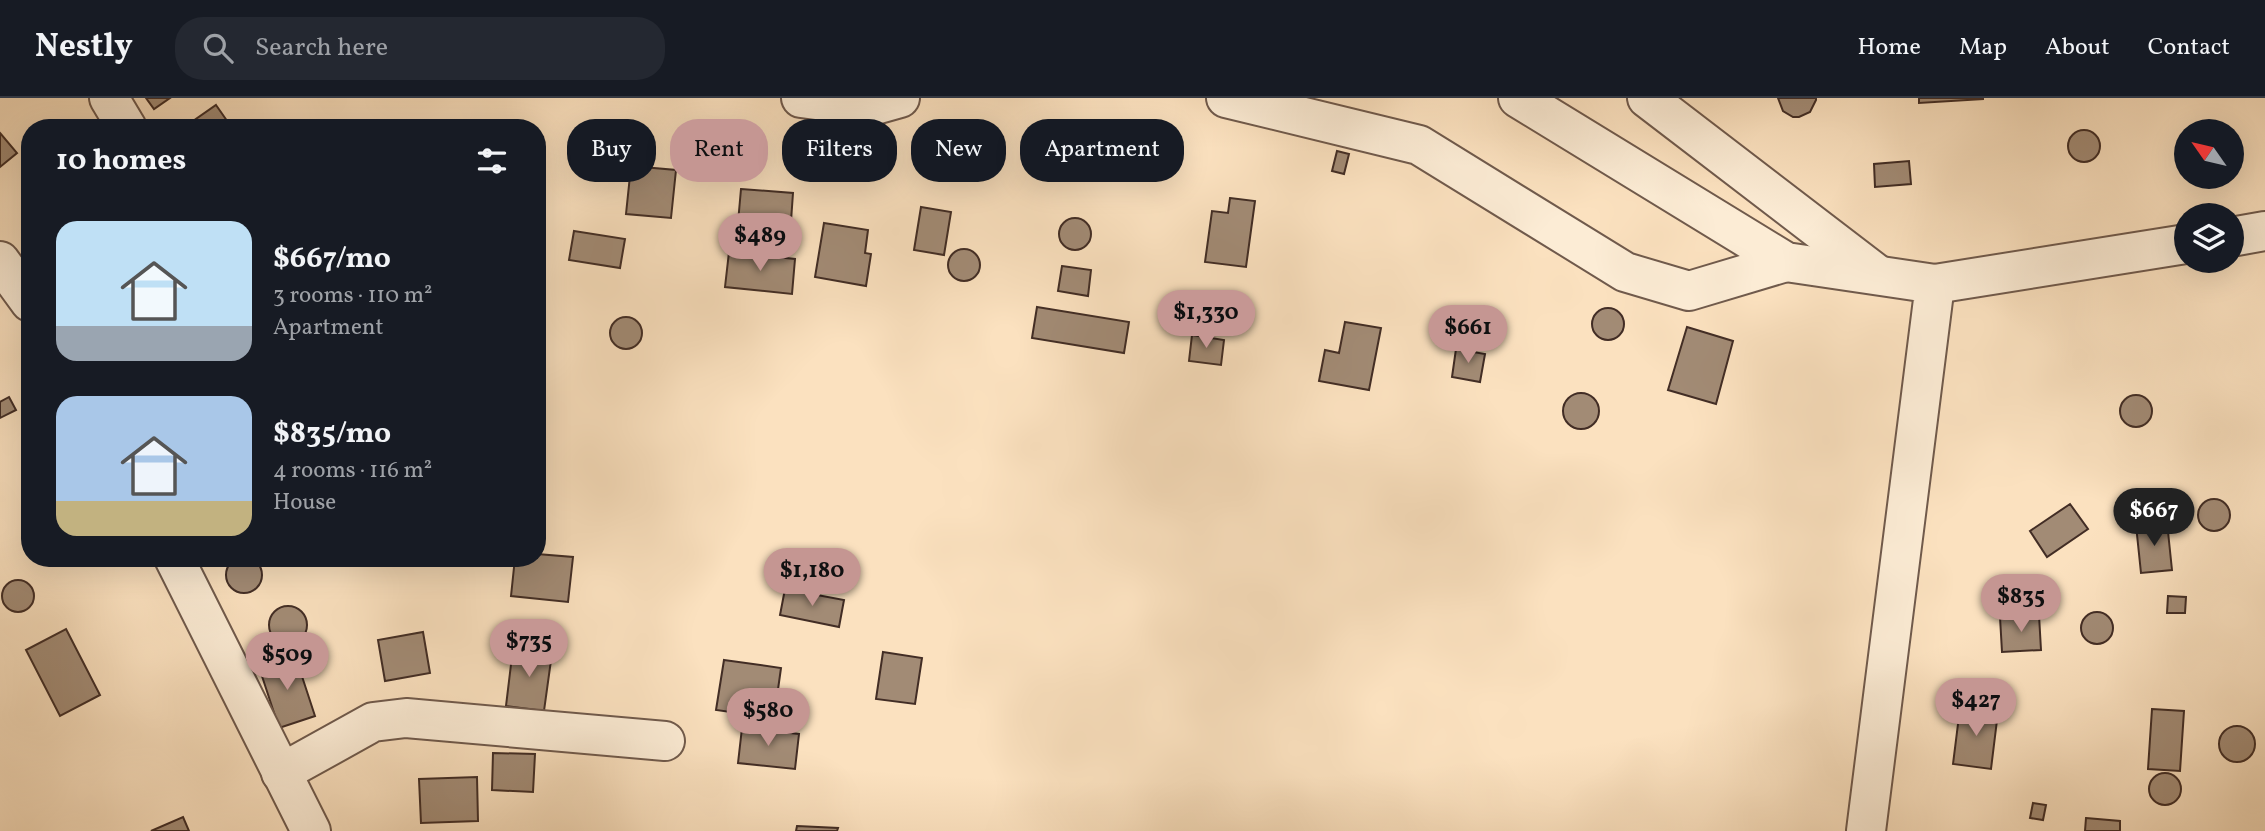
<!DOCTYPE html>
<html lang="en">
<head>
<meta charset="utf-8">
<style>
	body { margin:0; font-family:Vollkorn,serif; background:#242831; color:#f1f3f6; height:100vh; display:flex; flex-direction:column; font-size:26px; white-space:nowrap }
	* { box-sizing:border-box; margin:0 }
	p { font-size:23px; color:#9ea1a6 }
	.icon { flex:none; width:38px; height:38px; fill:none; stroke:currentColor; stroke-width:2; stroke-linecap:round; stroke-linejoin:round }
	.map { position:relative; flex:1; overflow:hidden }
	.sheet { position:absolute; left:21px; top:21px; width:525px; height:448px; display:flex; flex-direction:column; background:#171b24; border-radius:28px; box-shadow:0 7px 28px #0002 }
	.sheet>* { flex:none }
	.banner { position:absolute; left:567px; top:21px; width:665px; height:63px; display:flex; gap:14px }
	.needle { width:46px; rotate:304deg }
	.fabs { position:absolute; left:2174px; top:21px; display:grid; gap:14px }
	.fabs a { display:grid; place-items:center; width:70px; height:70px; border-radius:50%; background:#171b24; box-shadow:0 7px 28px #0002; font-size:35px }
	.price { position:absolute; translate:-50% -60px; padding:0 16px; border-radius:24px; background:#c59692; color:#111; font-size:23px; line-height:46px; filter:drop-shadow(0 2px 4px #0008) }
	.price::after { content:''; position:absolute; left:50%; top:42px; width:21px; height:16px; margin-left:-10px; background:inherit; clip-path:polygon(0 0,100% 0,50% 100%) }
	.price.active { background:#222; color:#fff }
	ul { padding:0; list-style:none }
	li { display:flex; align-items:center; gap:21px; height:175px; padding:0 35px }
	li span { display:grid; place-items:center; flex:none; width:196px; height:140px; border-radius:21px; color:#555 }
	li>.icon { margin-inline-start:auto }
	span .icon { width:84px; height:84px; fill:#fffc; stroke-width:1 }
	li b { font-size:30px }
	h2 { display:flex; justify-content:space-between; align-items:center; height:84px; padding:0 35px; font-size:30px }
	.tag { padding:0 24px; border-radius:28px; background:#171b24; box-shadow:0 7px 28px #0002; font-size:24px; line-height:63px }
	.tag.active { background:#c59692; color:#111 }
	header { display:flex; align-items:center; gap:42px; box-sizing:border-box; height:98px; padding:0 35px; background:#171b24; border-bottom:2px solid #363941 }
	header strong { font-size:33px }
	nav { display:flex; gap:38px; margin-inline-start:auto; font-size:24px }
	.search { width:490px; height:63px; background:#242831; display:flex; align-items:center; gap:18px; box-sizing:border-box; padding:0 24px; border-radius:28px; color:#9ea1a6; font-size:26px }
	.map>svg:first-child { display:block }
</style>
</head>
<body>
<header>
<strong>Nestly</strong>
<div class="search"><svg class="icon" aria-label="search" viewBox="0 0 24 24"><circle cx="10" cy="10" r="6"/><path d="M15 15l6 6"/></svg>Search here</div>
<nav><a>Home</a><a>Map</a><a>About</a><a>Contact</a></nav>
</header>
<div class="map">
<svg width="2265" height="733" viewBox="0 0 2265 733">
	<rect width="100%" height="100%" fill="#fbe1bf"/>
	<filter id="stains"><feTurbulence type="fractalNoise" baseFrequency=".00286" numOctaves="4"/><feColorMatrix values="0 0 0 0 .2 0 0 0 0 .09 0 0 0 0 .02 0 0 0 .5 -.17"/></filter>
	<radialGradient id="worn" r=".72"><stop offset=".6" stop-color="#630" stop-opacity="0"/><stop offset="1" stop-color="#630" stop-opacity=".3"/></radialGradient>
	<g fill="#a28b75" stroke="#422d25" stroke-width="2">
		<polygon points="146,0 170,0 154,11"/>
		<polygon points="1778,0 1816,0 1816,2 1810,14 1799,19 1793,19 1783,13"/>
		<polygon points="1919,0 1983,0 1983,1 1919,5"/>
		<polygon points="216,7 232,30 183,30"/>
		<circle cx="2084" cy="48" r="16"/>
		<polygon points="0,35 17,55 0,69"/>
		<polygon points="1337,53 1349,56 1344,76 1332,73"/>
		<polygon points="1909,63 1911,86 1875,89 1874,66"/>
		<polygon points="631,68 676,72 671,120 626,116"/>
		<polygon points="741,91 793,95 789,151 736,147"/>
		<polygon points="1230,100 1255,103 1246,169 1205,164 1212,113 1228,115"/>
		<polygon points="921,109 951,114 944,157 914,152"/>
		<circle cx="1075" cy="136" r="16"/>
		<polygon points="824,125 868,132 865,155 871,156 866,188 815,179"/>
		<polygon points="574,133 625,141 620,170 569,162"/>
		<circle cx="964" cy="167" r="16"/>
		<polygon points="729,154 795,161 792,196 725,189"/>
		<polygon points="1062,168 1091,172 1088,198 1058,193"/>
		<circle cx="1227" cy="215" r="16"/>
		<polygon points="1037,209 1129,224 1124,255 1032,240"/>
		<circle cx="1608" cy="226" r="16"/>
		<circle cx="1470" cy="226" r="16"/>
		<circle cx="626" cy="235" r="16"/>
		<polygon points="1345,224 1381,230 1369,292 1319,283 1325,252 1339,255"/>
		<polygon points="1687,229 1733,243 1716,306 1668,292"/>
		<polygon points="1192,237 1224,242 1221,267 1189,263"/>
		<polygon points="1456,251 1485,256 1480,284 1452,279"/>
		<circle cx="1581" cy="313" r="18"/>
		<circle cx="2136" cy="313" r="16"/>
		<polygon points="9,299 16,312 0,320 0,304"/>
		<circle cx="2214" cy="417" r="16"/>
		<polygon points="2070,406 2088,431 2047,459 2030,433"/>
		<polygon points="2167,424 2172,472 2141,475 2136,427"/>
		<polygon points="537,456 573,459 568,504 511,498 515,460 537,460"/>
		<circle cx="244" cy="477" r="18"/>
		<circle cx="18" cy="498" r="16"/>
		<polygon points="785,491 844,502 839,529 780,517"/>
		<polygon points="2168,498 2186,499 2185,515 2167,515"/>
		<circle cx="288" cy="527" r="19"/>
		<circle cx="2097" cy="530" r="16"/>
		<polygon points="2039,517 2041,552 2002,554 2000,519"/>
		<polygon points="66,531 100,597 60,618 26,552"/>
		<polygon points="423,534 430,575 385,583 378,542"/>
		<polygon points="513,550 552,555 544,613 506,608"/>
		<polygon points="883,554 922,560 915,606 876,601"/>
		<polygon points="295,557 315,618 279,630 259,569"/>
		<polygon points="724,562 781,570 774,620 716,612"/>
		<polygon points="1960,610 1998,614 1991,671 1953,666"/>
		<polygon points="2152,611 2184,613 2180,673 2148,671"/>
		<circle cx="2237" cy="646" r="18"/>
		<polygon points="742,630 799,636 795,671 738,665"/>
		<polygon points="493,655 535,656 533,694 492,692"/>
		<circle cx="2165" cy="691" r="16"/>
		<polygon points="477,679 478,723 421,725 419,681"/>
		<polygon points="2033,705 2046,707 2043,722 2030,720"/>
		<polygon points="183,719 189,733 151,733"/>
		<polygon points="2086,720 2120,723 2120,733 2085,733"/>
		<polygon points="797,728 838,730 837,733 796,733"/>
	</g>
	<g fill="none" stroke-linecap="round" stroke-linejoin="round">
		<defs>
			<g id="minor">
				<polyline points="109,0 127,30"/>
				<polyline points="801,0 868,9 900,0"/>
				<polyline points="1226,0 1419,47 1625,174 1689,193 1786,164"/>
				<polyline points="1518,0 1786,164 1935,186 1866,733"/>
				<polyline points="1647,0 1878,177"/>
				<polyline points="2231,139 2265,133"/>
				<polyline points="0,163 30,204"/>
				<polyline points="1935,186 2186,146"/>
				<polyline points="174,460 311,733"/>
				<polyline points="281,675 373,624 406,620 665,643"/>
			</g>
		</defs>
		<use href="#minor" stroke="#705a4c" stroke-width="42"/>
		<use href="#minor" stroke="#fcecd5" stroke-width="38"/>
	</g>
	<rect width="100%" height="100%" filter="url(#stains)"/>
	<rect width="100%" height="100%" fill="url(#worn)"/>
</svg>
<div class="fabs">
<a><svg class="needle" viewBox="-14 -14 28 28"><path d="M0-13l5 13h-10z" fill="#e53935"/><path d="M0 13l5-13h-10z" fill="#9ea1a6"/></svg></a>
<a><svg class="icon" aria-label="layers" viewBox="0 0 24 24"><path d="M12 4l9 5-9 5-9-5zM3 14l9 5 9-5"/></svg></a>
</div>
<b class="price" style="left:760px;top:175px">$489</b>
<b class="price" style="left:1206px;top:252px">$1,330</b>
<b class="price" style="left:1468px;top:267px">$661</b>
<b class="price active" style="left:2154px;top:450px">$667</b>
<b class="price" style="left:812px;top:510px">$1,180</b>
<b class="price" style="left:2021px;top:536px">$835</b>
<b class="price" style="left:529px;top:581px">$735</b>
<b class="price" style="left:287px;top:594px">$509</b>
<b class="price" style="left:1976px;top:640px">$427</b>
<b class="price" style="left:768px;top:650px">$580</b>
<div class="banner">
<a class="tag">Buy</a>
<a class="tag active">Rent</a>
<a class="tag">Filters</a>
<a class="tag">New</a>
<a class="tag">Apartment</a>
</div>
<section class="sheet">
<h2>10 homes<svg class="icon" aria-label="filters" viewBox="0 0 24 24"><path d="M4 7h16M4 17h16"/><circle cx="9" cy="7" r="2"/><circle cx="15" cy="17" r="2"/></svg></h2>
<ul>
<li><span style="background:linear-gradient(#bfe0f5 75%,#9aa5b1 0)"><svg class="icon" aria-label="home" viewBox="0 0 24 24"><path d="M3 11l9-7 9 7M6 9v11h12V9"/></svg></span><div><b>$667/mo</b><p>3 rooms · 110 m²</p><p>Apartment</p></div></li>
<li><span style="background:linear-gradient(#a9c7e8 75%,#c2b280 0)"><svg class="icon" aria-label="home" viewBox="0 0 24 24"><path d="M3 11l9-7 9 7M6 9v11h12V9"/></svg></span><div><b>$835/mo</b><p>4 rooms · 116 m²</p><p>House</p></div></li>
</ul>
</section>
</div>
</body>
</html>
